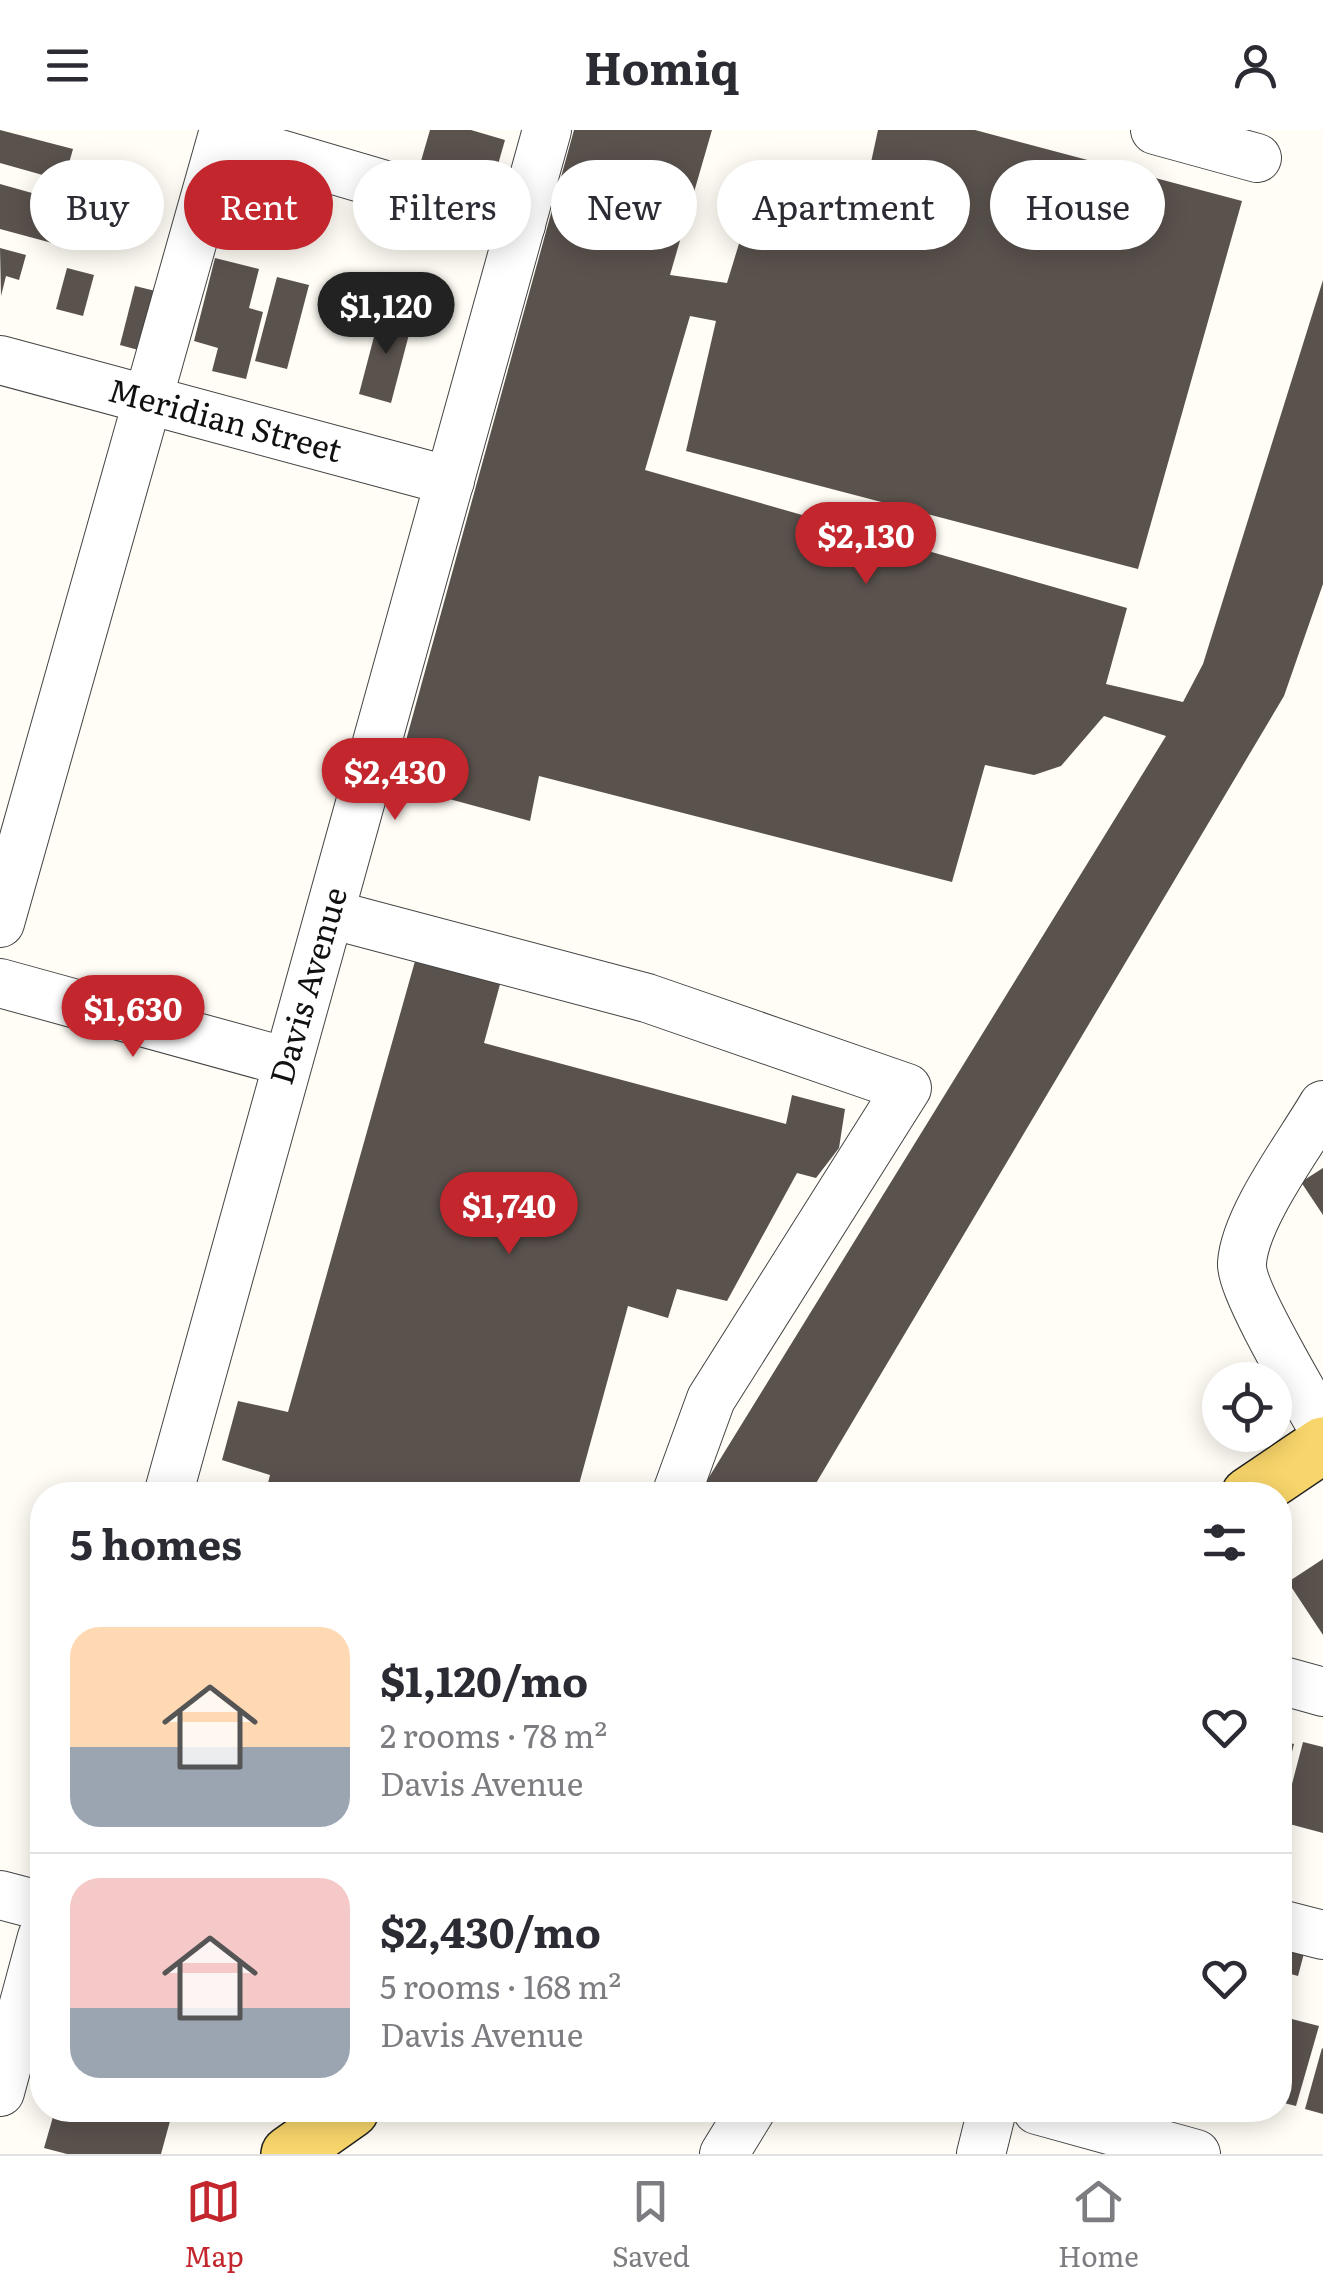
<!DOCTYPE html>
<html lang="en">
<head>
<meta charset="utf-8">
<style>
	body { margin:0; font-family:Literata,serif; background:#f2f2f3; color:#2b2b33; height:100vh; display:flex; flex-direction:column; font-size:38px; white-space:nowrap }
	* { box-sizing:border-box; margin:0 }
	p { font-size:32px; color:#7c7c81 }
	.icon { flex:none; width:55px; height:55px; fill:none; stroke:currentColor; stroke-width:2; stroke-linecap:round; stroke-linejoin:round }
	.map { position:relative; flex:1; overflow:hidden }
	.panel { position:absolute; left:30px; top:1352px; width:1262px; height:640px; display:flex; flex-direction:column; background:#fff; border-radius:40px; box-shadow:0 5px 25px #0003 }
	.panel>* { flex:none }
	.banner { position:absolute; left:30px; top:30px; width:1265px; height:90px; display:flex; gap:20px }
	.fabs { position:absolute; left:1202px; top:1232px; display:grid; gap:20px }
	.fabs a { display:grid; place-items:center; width:90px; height:90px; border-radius:50%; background:#fff; box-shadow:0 5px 25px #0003; font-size:50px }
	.price { position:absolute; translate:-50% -85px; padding:0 22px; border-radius:35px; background:#c4262e; color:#fff; font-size:32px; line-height:65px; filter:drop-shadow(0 2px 5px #0008) }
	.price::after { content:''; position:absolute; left:50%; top:60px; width:30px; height:22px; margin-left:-15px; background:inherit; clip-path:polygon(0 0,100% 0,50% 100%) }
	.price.on { background:#222; color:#fff }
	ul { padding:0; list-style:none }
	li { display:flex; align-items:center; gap:30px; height:250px; padding:0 40px }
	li+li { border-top:2px solid #e1e1e2 }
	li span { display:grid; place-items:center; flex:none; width:280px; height:200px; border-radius:30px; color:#555 }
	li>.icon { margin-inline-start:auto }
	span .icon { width:120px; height:120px; fill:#fffc; stroke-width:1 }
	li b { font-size:42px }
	h2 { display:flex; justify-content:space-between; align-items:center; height:120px; padding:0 40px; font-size:42px }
	.tag { padding:0 35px; border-radius:45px; background:#fff; box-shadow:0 5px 25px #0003; font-size:35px; line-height:90px }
	.tag.on { background:#c4262e; color:#fff }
	header { display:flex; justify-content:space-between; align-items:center; height:130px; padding:0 40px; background:#fff; font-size:45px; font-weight:700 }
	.tabs { display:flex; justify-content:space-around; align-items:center; height:140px; border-top:2px solid #e1e1e2; background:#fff; font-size:28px; color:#7c7c81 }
	.tabs a { display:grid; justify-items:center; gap:5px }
	.tabs .on { color:#c4262e }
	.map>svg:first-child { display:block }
</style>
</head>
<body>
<header><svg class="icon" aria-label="menu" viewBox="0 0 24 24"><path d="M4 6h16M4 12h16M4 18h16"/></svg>Homiq<svg class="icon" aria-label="person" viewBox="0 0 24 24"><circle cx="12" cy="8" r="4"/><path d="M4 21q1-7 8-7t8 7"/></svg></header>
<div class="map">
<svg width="1323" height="2024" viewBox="0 0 1323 2024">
	<rect width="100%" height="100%" fill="#fffdf5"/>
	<g fill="#5a524d">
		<polygon points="0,0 73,19 64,51 0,33"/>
		<polygon points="430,0 471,0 505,10 493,52 421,31"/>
		<polygon points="574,0 712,0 670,145 727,153 763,35 865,60 878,0 975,0 1242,71 1138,439 686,321 716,191 690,186 645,340 1127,478 1106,554 1183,572 1203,534 1323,150 1323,454 1284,566 809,1365 698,1365 1166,606 1104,586 1061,636 1034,645 985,635 952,752 539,646 530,691 394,654"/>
		<polygon points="0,54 64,72 52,113 0,99"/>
		<polygon points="0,118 26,125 19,150 6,146 1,166"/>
		<polygon points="215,128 259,139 249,178 263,182 246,249 212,241 218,218 194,211"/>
		<polygon points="67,138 94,145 83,186 56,179"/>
		<polygon points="277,147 309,155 287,239 255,231"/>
		<polygon points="135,156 168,164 153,224 120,215"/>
		<polygon points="381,180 413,189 391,273 359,264"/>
		<polygon points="417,824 502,847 484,913 786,994 792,965 845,979 839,1018 816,1048 797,1043 727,1171 677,1159 668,1188 628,1176 578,1358 598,1365 265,1365 270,1345 222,1330 238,1271 288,1282"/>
		<polygon points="1323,1038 1323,1085 1301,1052"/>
		<polygon points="1323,1429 1323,1505 1288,1452"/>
		<polygon points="1280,1610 1294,1614 1281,1664 1280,1664"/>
		<polygon points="1303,1612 1323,1617 1323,1703 1282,1692"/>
		<polygon points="1280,1805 1307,1812 1298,1846 1280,1841"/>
		<polygon points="1280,1886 1319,1896 1296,1976 1280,1972"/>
		<polygon points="1322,1918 1323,1919 1323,1984 1305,1979"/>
		<polygon points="55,1980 173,1980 161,2024 67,2024 44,2018"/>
	</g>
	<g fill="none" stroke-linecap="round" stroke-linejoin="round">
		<defs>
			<g id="minor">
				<polyline points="1155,0 1257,28"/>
				<polyline points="0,230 450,351"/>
				<polyline points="330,784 647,868 907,958 711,1269 676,1365"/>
				<polyline points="0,793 222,7 521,95"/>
				<polyline points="0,853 287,932"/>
				<path d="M1323 975C1299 1016 1245 1087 1242 1133 1240 1159 1307 1270 1323 1299"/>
				<polyline points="168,1365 547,0"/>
				<polyline points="1280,1550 1323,1562"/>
				<polyline points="0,1765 42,1776"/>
				<polyline points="1280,1794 1323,1805"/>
				<polyline points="0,1962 42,1807"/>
				<polyline points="1037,1980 1196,2024"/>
				<polyline points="724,2024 751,1980"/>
				<polyline points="981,2024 992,1980"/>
			</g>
			<g id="major">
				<polyline points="1249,1365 1323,1315"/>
				<polyline points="289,2024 351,1980"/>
			</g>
		</defs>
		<use href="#minor" stroke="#444" stroke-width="50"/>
		<use href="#major" stroke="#222" stroke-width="58"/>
		<use href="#minor" stroke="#fff" stroke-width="48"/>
		<use href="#major" stroke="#f9d66b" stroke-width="55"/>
	</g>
	<g text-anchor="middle" stroke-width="10" stroke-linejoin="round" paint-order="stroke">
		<g font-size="32" fill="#111" stroke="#fff">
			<text transform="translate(225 291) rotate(15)" y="11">Meridian Street</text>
			<text transform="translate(309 856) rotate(-74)" y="11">Davis Avenue</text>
		</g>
	</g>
</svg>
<div class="fabs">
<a><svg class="icon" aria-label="locate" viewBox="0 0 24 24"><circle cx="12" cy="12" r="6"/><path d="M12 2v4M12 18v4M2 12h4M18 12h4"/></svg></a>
</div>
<b class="price on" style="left:386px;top:227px">$1,120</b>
<b class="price" style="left:866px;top:457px">$2,130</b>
<b class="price" style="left:395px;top:693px">$2,430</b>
<b class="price" style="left:133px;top:930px">$1,630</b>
<b class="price" style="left:509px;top:1127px">$1,740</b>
<div class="banner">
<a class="tag">Buy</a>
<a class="tag on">Rent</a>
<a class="tag">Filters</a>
<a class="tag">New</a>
<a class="tag">Apartment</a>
<a class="tag">House</a>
</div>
<section class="panel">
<h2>5 homes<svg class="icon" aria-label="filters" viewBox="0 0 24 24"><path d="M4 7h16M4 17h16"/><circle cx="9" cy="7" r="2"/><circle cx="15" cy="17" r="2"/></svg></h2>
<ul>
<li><span style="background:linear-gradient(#ffd9b3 60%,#9aa5b1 0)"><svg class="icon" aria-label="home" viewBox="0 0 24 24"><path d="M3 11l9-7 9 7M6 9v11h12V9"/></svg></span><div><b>$1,120/mo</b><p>2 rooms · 78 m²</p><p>Davis Avenue</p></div><svg class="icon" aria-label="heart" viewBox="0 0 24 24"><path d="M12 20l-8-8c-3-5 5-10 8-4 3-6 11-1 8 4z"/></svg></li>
<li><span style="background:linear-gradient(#f6c9c9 65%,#9aa5b1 0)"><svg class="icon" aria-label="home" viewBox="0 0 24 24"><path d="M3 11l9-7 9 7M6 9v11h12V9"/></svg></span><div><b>$2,430/mo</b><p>5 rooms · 168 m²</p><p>Davis Avenue</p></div><svg class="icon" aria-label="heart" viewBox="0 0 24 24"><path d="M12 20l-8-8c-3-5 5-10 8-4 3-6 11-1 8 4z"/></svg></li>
</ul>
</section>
</div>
<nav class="tabs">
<a class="on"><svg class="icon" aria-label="map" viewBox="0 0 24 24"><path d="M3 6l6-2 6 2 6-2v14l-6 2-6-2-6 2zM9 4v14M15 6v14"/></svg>Map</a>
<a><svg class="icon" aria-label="saved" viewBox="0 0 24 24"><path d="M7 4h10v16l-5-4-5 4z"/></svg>Saved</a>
<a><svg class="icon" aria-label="home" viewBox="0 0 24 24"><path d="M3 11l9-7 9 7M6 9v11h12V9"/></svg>Home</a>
</nav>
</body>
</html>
